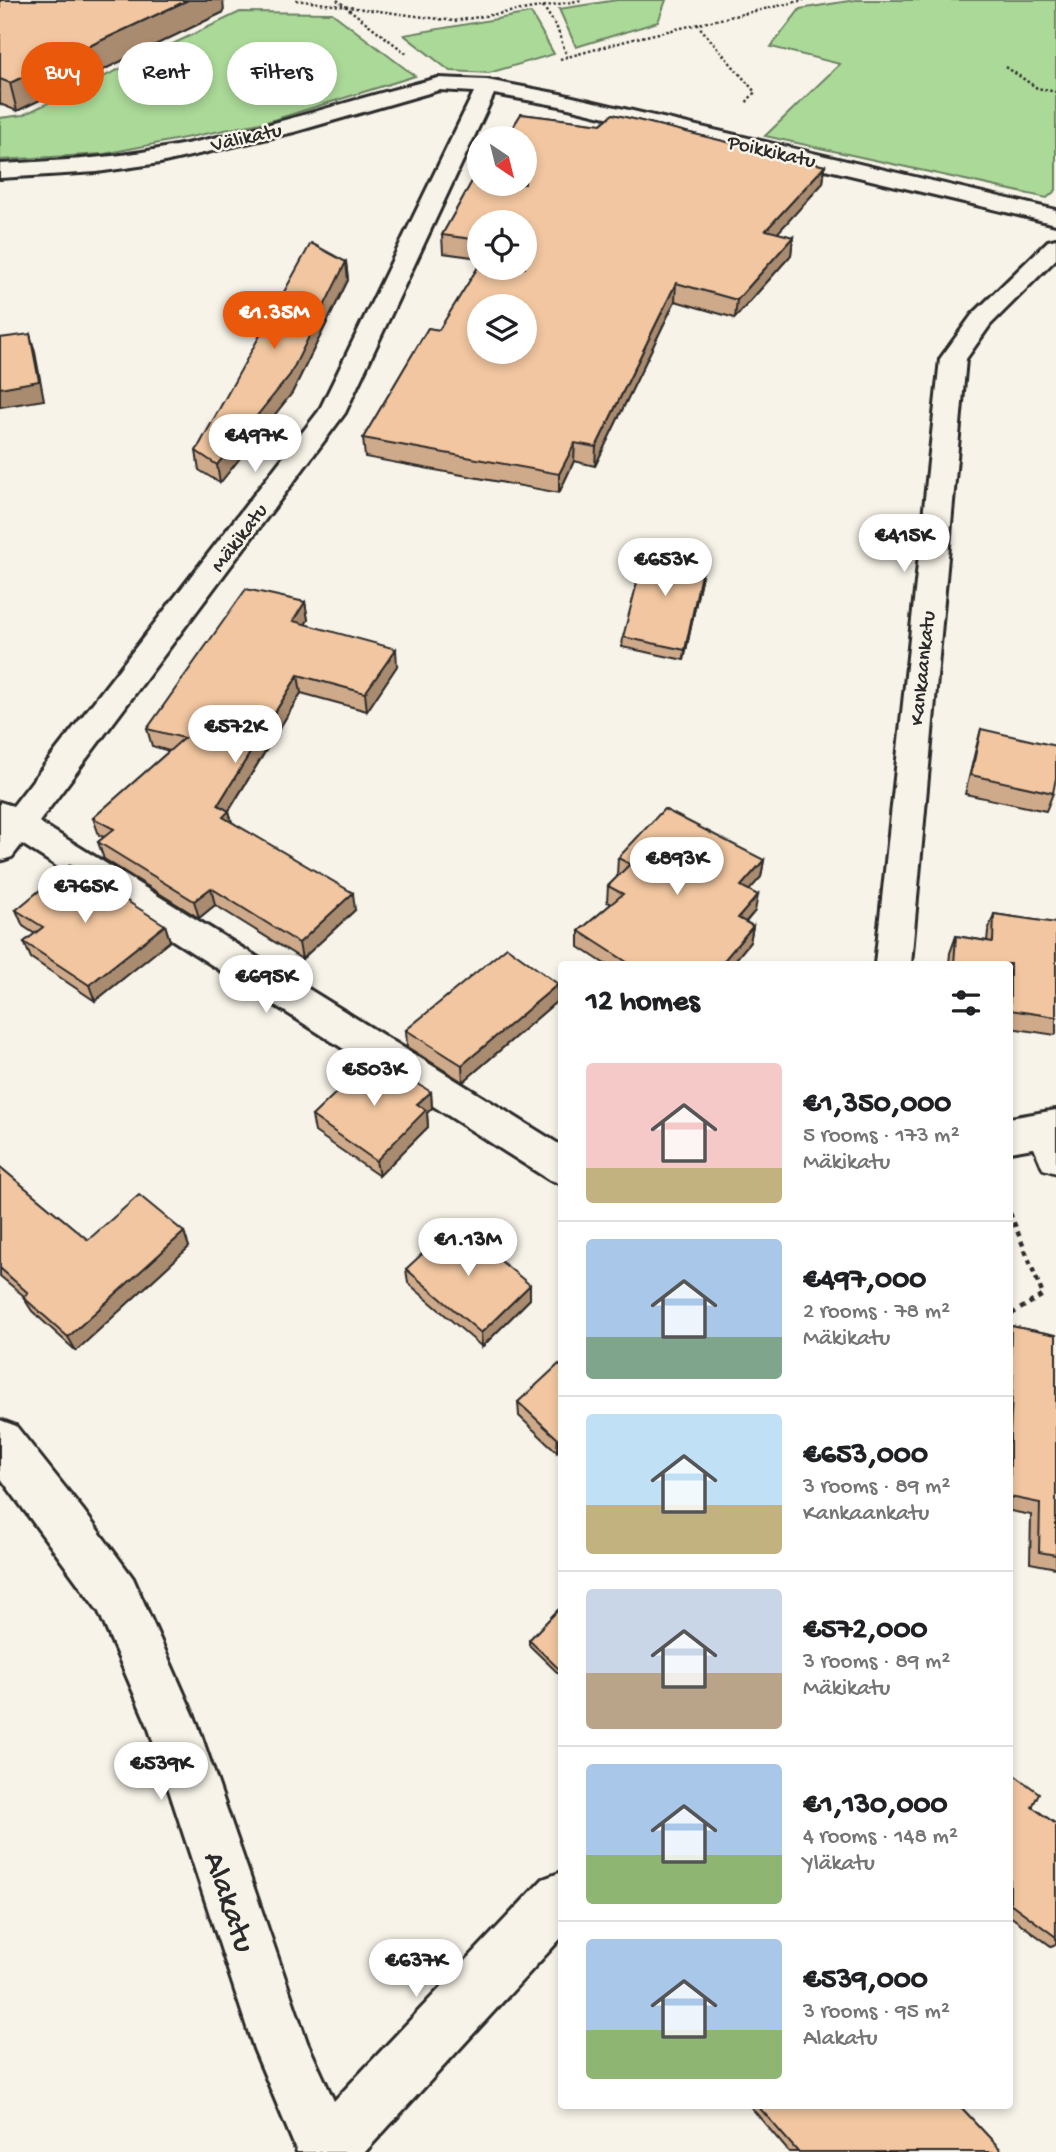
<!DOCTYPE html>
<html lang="en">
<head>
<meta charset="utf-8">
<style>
	body { margin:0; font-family:"Gochi Hand",sans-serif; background:#f2f2f2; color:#202124; height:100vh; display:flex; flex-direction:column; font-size:26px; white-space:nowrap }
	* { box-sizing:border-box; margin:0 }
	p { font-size:23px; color:#757577 }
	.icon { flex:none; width:38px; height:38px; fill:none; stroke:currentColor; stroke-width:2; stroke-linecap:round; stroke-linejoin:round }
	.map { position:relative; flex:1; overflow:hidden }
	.panel { position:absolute; left:558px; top:961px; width:455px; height:1148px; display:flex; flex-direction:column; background:#fff; border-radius:7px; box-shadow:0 4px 10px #0003 }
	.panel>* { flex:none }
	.hud { position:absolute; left:21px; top:42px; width:432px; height:63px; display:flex; gap:14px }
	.needle { width:46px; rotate:145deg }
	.fabs { position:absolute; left:467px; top:126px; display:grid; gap:14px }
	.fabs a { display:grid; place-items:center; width:70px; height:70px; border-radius:50%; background:#fff; box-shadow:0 4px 10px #0003; font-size:35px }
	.price { position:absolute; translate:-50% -60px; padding:0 16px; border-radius:24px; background:#fff; color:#222; font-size:23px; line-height:46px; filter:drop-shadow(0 2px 4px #0008) }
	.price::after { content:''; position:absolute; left:50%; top:42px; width:21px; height:16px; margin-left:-10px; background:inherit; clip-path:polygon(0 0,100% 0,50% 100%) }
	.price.current { background:#ea580c; color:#fff }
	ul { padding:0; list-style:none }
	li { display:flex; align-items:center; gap:21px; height:175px; padding:0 28px }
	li+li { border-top:2px solid #e0e0e0 }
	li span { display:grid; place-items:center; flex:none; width:196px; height:140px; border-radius:7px; color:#555 }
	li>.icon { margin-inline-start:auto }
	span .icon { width:84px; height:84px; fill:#fffc; stroke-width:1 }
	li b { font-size:30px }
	h2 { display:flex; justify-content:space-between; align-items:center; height:84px; padding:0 28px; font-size:30px }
	.tag { padding:0 24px; border-radius:32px; background:#fff; box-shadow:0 4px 10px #0003; font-size:24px; line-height:63px }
	.tag.current { background:#ea580c; color:#fff }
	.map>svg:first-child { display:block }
</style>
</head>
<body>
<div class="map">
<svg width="1056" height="2152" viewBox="0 0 1056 2152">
	<rect width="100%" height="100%" fill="#f7f3e8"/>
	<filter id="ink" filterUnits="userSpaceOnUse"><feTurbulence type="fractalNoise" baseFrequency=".0143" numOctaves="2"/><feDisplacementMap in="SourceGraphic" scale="14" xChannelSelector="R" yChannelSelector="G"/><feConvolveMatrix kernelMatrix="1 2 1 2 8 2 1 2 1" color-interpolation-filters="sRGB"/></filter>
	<g filter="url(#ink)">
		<g fill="#abd998" stroke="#6b8262" stroke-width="2">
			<polygon points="617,0 666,0 658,22 576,47 559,9"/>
			<polygon points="855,0 1056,0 1056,190 1047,198 765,136 840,64 771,47 800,9"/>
			<polygon points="240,12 332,13 415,76 270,121 104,154 0,160 0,118 23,115"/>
			<polygon points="531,13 554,54 489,73 450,71 404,35"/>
		</g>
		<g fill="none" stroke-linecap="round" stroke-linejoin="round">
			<defs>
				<polygon id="service" points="1044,1114 1056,1118 1056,1173 1043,1169 1026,1129 1031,1118"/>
				<g id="minor">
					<path d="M438 78 487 80 560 94 1056 210V224L560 106 494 94 345 413 39 822 562 1146V1184L548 1179 22 844 12 857 0 861V802L13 806 319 411 474 92 439 90 294 132 160 163 97 172 0 178V164C53 161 107 159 159 149 254 133 345 101 438 78Z"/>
					<polygon points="1056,239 1056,259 990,325 966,359 911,964 875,964 940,359 972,315 1048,241"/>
					<polygon points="1056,1110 1056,1144 1010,1152 1010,1118"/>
					<polygon points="0,1420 16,1426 83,1510 133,1578 197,1723 307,2042 334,2101 543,1879 562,1872 562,1937 365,2152 297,2152 254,2049 148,1726 99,1612 0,1477"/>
				</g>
			</defs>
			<use href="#service" stroke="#2b2b2b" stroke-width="5"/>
			<use href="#minor" stroke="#2b2b2b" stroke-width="6"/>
			<g stroke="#2b2b2b" stroke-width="2.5" stroke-dasharray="2.5 2.5" stroke-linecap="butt">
				<polyline points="296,0 454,21 583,0"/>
				<polyline points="337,0 407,54"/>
				<polyline points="543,6 557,28 567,57"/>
				<polyline points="697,24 755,92 745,104"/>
				<polyline points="560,59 637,38 804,0"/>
				<polyline points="1006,67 1037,88 1056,92"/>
			</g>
			<polyline stroke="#2b2b2b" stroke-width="4.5" stroke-dasharray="5 5" stroke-linecap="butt" points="1010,1213 1043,1295 1010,1315"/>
			<use href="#service" fill="#f7f3e8" fill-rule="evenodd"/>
			<use href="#minor" fill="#f7f3e8" fill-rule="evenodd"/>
		</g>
		<g fill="#cfaa8a" stroke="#2b2b2b" stroke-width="2" fill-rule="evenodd">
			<polygon points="0,0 224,12 17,111 0,104"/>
			<path d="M521 114 601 124 613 114 825 166 823 183 777 233 793 237 791 255 735 318 675 301 595 466 574 461 559 493 365 457 363 438 428 328 439 330 480 264V268H525V222H480V258L443 253 442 235 480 167V184H525V138H506ZM480 306H525V352H480Z"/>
			<polygon points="346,262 348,280 292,393 220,483 199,470 196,451"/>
			<polygon points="704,565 684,660 622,647 623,637"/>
			<polygon points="305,602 308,620 305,624 397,666 367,711 301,693 229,811 232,822 355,910 302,959 215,905 199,918 104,859 98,842 104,837 99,835 93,818 169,751 152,746 147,729"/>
			<polygon points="981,729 1053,793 1046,811 965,794 976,748"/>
			<polygon points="618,858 764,860 761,877 749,890 755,911 746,922 753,926 750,942 732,964 605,964 579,947 579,931 611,904 607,902 608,886 619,875 617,875"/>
			<polygon points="16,910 165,925 170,941 95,1001 31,958 24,942 35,934 23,926"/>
			<polygon points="994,914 1056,923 1056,1033 1055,1035 1010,1028 1010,964 949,964 950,953 956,936 987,941 988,931"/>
			<polygon points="558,984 557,1001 463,1082 407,1047 406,1030"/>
			<polygon points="431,1092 432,1108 427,1113 428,1127 379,1176 315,1132 312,1116"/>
			<polygon points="0,1167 88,1240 184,1232 189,1247 76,1351 32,1311 23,1297 24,1296 0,1276"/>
			<polygon points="406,1269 530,1285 530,1299 482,1347 408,1283"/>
			<polygon points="1011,1326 1056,1335 1056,1568 1030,1563 1031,1515 1010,1511 1010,1328"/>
			<polygon points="562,1367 557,1452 519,1416 518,1402"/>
			<polygon points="562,1606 562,1677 529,1645 529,1640"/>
			<polygon points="1010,1772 1032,1807 1056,1824 1056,1944 1051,1946 1010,1916"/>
			<polygon points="749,2105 959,2105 1003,2152 789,2152"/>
		</g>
		<g fill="#a98b70" stroke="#2b2b2b" stroke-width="2">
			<polygon points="188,0 223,0 224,12 17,111 10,83"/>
			<polygon points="825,166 823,183 764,248 766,230"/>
			<polygon points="793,237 791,255 735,318 737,300"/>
			<polygon points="346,262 348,280 292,393 220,483 217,465"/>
			<polygon points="676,283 675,301 595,466 596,447"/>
			<polygon points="30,334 35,352 44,400 0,407 0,388"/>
			<polygon points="575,443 574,461 559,493 559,474"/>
			<polygon points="705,555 704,565 684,660 685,650"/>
			<polygon points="305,602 308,620 295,639 293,621"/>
			<polygon points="396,649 397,666 367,711 365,693"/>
			<polygon points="298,675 301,693 228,812 229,811 233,828 227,834 218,805"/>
			<polygon points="764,860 761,877 739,902 741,886"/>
			<polygon points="211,888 215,905 199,918 194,901"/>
			<polygon points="353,893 355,910 302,959 299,943"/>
			<polygon points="758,895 755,911 735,934 738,918"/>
			<polygon points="165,925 170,941 95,1001 89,985"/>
			<polygon points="753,926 750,942 732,964 721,964"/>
			<polygon points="558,984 557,1001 463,1082 462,1065"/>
			<polygon points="431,1092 432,1108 427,1113 428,1127 379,1176 376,1161 417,1104"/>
			<polygon points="184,1232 189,1247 76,1351 68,1337"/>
			<polygon points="530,1285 530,1299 482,1347 481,1333"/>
			<polygon points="562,1435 562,1447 557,1452 558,1439"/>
		</g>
		<g fill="#f1c6a0" stroke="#2b2b2b" stroke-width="2" fill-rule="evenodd">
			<polygon points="0,0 188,0 10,83 0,79"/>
			<path d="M521 114 601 124 613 114 825 166 766 230 793 237 737 300 676 283 596 447 575 443 559 474 363 438 428 328 439 330 480 264V268H525V222H480V240L442 235 480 167V184H525V138H506ZM480 306H525V352H480Z"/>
			<polygon points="311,243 346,262 290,375 217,465 196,451"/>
			<polygon points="30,334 39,381 0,388 0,338"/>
			<polygon points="646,548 705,555 685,650 623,637"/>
			<polygon points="246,589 305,602 293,621 396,649 365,693 298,675 218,805 229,811 223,817 353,893 299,943 211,888 194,901 98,842 114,829 93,818 184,738 147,729"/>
			<polygon points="981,729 1056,746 1056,778 1053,793 971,775"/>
			<polygon points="664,809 764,860 741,886 758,895 738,918 753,926 721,964 630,964 579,931 623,894 608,886 630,864 618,858"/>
			<polygon points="70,865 165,925 89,985 24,942 43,927 16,910"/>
			<polygon points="994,914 1056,923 1056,1017 1010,1010 1010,964 954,964 956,936 993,942"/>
			<polygon points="507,947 558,984 462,1065 406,1030"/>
			<polygon points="374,1056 431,1092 417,1104 426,1110 376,1161 312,1116"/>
			<polygon points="0,1167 88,1240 139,1195 184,1232 68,1337 23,1297 28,1293 0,1268"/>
			<polygon points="455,1223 530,1285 481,1333 406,1269"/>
			<polygon points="1011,1326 1056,1335 1056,1555 1039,1552 1040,1503 1010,1497 1010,1434 1013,1374 1010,1373"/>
			<polygon points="559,1364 562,1367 562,1435 558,1439 518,1402"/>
			<polygon points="562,1606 562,1672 529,1640"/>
			<polygon points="1010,1772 1039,1793 1032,1807 1056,1824 1056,1937 1010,1903"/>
			<polygon points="757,2105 959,2105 1003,2152 798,2152"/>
		</g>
	</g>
	<g text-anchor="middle" stroke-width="5" stroke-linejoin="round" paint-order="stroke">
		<g font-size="21" fill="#2b2b2b" stroke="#f7f3e8">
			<text transform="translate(246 136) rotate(-13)" y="7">Välikatu</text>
			<text transform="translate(772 150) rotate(13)" y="7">Poikkikatu</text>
			<text transform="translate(238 537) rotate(-53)" y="7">Mäkikatu</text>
			<text transform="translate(921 668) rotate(-84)" y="7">Kankaankatu</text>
		</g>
		<g font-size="32" fill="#2b2b2b" stroke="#f7f3e8">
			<text transform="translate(232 1901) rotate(71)" y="11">Alakatu</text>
		</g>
	</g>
</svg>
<div class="fabs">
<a><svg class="needle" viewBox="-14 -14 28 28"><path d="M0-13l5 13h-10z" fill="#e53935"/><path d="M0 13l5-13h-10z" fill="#757577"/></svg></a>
<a><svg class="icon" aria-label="locate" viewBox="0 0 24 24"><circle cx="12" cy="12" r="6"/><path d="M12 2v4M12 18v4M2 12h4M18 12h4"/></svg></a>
<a><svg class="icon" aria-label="layers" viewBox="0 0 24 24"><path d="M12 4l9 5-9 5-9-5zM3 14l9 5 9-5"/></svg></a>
</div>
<b class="price current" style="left:274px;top:351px">€1.35M</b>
<b class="price" style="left:255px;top:474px">€497K</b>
<b class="price" style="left:904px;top:574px">€415K</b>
<b class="price" style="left:665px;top:598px">€653K</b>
<b class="price" style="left:235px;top:765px">€572K</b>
<b class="price" style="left:677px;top:897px">€893K</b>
<b class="price" style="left:85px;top:925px">€765K</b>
<b class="price" style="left:266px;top:1015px">€695K</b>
<b class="price" style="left:374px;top:1108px">€503K</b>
<b class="price" style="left:468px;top:1278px">€1.13M</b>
<b class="price" style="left:161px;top:1802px">€539K</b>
<b class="price" style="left:416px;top:1999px">€637K</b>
<div class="hud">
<a class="tag current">Buy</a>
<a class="tag">Rent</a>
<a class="tag">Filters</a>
</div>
<section class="panel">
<h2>12 homes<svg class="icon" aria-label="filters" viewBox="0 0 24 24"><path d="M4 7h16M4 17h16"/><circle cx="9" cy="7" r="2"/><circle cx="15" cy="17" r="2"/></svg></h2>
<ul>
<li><span style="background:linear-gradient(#f6c9c9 75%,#c2b280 0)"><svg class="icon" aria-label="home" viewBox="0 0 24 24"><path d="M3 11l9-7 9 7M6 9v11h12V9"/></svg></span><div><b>€1,350,000</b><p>5 rooms · 173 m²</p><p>Mäkikatu</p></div></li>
<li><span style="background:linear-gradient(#a9c7e8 70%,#7fa58c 0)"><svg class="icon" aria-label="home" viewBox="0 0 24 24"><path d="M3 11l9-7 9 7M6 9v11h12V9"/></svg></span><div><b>€497,000</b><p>2 rooms · 78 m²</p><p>Mäkikatu</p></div></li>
<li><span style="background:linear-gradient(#bfe0f5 65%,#c2b280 0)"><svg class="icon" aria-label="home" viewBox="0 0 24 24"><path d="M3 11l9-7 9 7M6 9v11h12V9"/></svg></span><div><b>€653,000</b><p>3 rooms · 89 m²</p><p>Kankaankatu</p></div></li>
<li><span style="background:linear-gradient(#c9d6e8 60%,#b9a48a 0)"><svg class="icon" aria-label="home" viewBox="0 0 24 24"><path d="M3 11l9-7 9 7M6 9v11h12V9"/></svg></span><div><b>€572,000</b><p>3 rooms · 89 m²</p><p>Mäkikatu</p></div></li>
<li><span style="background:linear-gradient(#a9c7e8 65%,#8fb573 0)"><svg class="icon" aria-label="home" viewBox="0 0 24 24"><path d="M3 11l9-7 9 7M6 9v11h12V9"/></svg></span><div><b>€1,130,000</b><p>4 rooms · 148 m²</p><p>Yläkatu</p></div></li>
<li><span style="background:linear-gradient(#a9c7e8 65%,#8fb573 0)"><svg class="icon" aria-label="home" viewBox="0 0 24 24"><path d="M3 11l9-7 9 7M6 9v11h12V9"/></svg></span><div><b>€539,000</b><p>3 rooms · 95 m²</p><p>Alakatu</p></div></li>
</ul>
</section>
</div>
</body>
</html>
